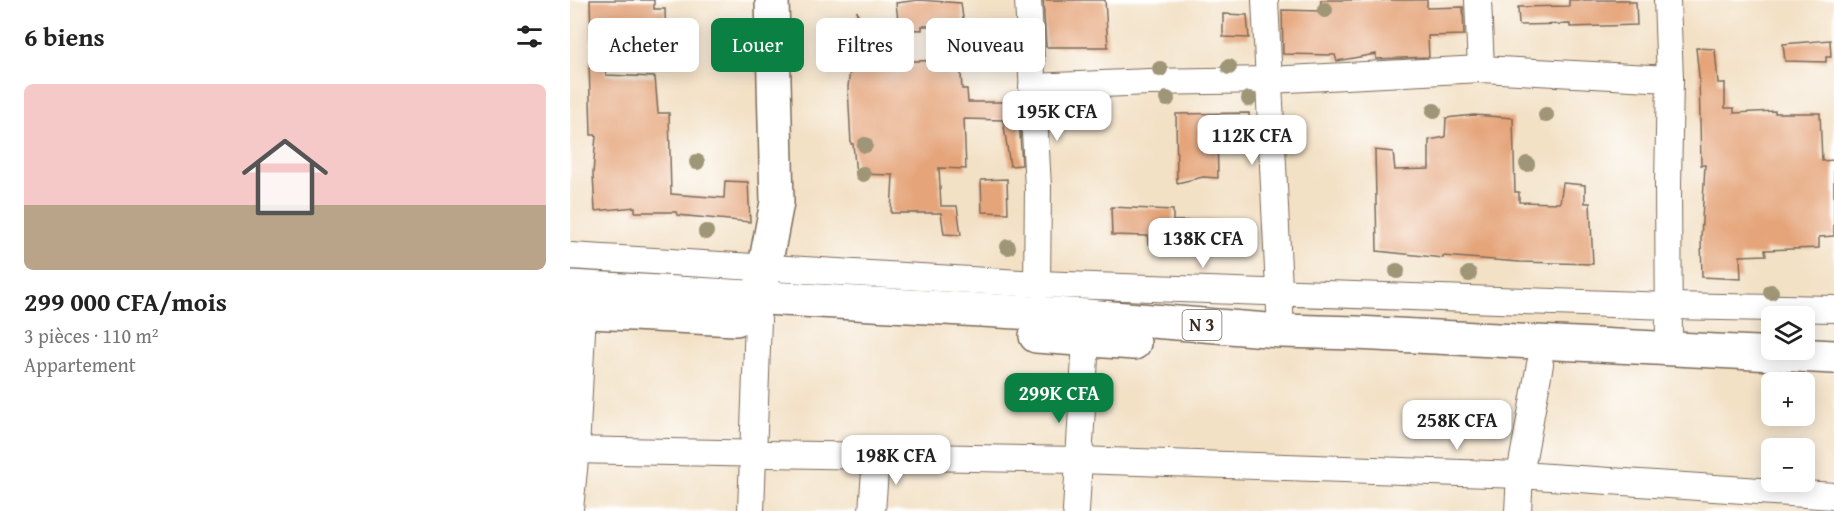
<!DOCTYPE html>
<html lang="fr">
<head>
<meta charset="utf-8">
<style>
	body { margin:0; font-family:"Gentium Book Plus",serif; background:#f2f2f2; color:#222; height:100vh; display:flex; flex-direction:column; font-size:22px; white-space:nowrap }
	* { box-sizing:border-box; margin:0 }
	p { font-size:20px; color:#767676 }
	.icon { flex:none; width:33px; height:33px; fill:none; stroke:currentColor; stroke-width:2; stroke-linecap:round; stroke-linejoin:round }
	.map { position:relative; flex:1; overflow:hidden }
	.drawer { display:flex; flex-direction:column; background:#fff; width:570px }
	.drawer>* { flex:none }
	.hud { position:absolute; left:18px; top:18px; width:570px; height:54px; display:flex; gap:12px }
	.controls { position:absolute; left:1191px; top:306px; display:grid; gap:12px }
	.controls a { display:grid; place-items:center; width:54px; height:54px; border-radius:9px; background:#fff; box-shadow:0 3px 15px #0003; font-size:30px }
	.price { position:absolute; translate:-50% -51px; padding:0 14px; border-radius:12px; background:#fff; color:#222; font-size:20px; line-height:39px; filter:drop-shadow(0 2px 3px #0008) }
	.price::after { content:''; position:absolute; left:50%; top:36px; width:18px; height:14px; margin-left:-9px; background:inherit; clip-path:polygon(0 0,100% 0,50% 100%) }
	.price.on { background:#0b8043; color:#fff }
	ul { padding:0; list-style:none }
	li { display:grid; align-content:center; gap:12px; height:318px; padding:0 24px }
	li+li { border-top:2px solid #e0e0e0 }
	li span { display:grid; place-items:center; height:186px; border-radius:9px; color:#555 }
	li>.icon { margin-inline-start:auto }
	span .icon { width:108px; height:108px; fill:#fffc; stroke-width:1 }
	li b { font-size:26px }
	h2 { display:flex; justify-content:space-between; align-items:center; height:72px; padding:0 24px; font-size:26px }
	.tag { padding:0 21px; border-radius:9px; background:#fff; box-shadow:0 3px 15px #0003; font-size:21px; line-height:54px }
	.tag.on { background:#0b8043; color:#fff }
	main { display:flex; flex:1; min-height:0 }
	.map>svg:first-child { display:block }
</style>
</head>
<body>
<main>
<section class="drawer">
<h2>6 biens<svg class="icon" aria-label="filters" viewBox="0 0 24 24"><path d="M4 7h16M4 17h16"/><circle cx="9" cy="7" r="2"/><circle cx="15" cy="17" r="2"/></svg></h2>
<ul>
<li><span style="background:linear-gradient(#f6c9c9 65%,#b9a48a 0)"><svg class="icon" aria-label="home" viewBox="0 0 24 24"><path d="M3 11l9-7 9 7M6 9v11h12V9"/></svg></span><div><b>299 000 CFA/mois</b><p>3 pièces · 110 m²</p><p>Appartement</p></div></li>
</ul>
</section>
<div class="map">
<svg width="1264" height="511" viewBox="0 0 1264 511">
	<rect width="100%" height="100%" fill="#fff"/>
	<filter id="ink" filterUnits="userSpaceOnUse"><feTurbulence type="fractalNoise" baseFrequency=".0167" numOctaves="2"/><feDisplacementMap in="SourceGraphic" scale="12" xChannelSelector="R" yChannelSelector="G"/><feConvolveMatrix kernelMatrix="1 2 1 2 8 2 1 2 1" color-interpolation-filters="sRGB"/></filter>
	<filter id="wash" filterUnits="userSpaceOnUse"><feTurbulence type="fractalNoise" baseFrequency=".008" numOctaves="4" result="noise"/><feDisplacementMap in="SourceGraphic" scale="24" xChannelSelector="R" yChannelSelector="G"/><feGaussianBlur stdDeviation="1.35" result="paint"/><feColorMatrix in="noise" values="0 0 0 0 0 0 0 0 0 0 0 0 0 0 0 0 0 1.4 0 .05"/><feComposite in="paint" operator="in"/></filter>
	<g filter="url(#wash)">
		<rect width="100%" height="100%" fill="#f3e1c6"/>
		<g id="blocks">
			<g fill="#e5a479">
				<polygon points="20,0 84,0 84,9 95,9 96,40 99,40 99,66 75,67 73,36 21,39"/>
				<polygon points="349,0 391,3 394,26 352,26 352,30 329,29 326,3"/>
				<polygon points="473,0 535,0 538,47 476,47"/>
				<polygon points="751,0 857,0 857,8 893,7 894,35 858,36 859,57 806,59 806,54 767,61 765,55 713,54 712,10 750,11"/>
				<polygon points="999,0 1059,0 1059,2 1066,2 1067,25 1000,27 1000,24 949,25 948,7 999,6"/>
				<polygon points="287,11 301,62 390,60 392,89 397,89 398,102 448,102 452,165 440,166 433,120 394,119 396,169 369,168 371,206 387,206 391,235 374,234 371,213 321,213 323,175 286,174 283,144 281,144 278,87"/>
				<polygon points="653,14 677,15 679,38 653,37"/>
				<polygon points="1260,40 1261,57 1256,57 1256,62 1215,61 1213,44"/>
				<polygon points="1126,48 1145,49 1148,83 1155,83 1155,108 1164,108 1164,113 1205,111 1205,113 1250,113 1252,161 1264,160 1264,236 1249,237 1249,248 1195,250 1196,255 1170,256 1171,279 1132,277 1131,239 1135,165 1131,165 1129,76"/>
				<polygon points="19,62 34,64 36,75 85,77 88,113 99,113 101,194 154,198 155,181 178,182 180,222 107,215 106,212 65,212 65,207 25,211 23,174 26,135 21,135"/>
				<polygon points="679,113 680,132 647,132 648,178 633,177 607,183 606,114"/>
				<polygon points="904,115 943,118 945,192 949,192 949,202 990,203 993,183 1015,185 1015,203 1020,203 1023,264 950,262 873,256 873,258 807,251 805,150 823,152 825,170 859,169 859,140 875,137 876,118"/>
				<polygon points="437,179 438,213 412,212 411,180"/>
				<polygon points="541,207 603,210 603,221 678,219 682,244 605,241 605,245 578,244 578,236 542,235"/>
			</g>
		</g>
	</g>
	<g filter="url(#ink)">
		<use href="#blocks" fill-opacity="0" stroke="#7b6a59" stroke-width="1.5"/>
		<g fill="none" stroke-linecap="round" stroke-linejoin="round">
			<defs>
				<g id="street">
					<polyline points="458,0 468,188 467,284"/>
					<polyline points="695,0 711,331"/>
					<polyline points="908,0 911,69"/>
					<polyline points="1097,0 1100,79 1098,183 1099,348"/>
					<polyline points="462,87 579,82 699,80 911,69 1100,79"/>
					<polyline points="0,256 467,284 1099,306 1264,309"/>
					<polyline points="0,450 508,460 950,475 1264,496"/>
					<polyline points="0,509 6,450 13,311"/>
					<polyline points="181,511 188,320"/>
					<polyline points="302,511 306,458"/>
					<polyline points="506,511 517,323"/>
					<polyline points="948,511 950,475 970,364"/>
				</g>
				<polyline id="secondary" points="189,298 207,202 202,0"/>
				<g id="primary">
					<polyline points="0,287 517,316 711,331 786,333 1264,357"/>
					<polyline points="0,311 166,319"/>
					<polyline points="466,336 564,343"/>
				</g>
			</defs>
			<use href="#street" stroke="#7b6a59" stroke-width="28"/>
			<use href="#secondary" stroke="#7b6a59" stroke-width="36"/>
			<use href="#primary" stroke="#7b6a59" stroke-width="36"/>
			<use href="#street" stroke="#fff" stroke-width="26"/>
			<use href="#secondary" stroke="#fff" stroke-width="33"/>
			<use href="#primary" stroke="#fff" stroke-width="33"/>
		</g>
		<g fill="#9f9677">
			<circle cx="755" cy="10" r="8"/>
			<circle cx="48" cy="54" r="8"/>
			<circle cx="659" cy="67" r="8"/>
			<circle cx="590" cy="69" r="8"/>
			<circle cx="597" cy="99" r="8"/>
			<circle cx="679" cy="99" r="8"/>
			<circle cx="864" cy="111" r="8"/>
			<circle cx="976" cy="115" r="8"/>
			<circle cx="295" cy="145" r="8"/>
			<circle cx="127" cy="162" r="8"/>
			<circle cx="957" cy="164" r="8"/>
			<circle cx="293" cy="174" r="8"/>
			<circle cx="136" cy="232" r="8"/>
			<circle cx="438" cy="247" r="8"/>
			<circle cx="827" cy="271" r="8"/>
			<circle cx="899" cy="274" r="8"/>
			<circle cx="1201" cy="292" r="8"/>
		</g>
	</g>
	<g text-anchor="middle" stroke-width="5" stroke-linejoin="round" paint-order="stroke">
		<rect fill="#fff" stroke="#766a62" stroke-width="1.5" x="612.5" y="310" width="39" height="30" rx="4.5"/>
		<g font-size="18" font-weight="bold" fill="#3b2a1e">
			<text x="632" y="331">N 3</text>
		</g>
	</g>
</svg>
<div class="controls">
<a><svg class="icon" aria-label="layers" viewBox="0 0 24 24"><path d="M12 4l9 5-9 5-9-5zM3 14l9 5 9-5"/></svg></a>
<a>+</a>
<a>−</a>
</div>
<b class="price" style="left:487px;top:142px">195K CFA</b>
<b class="price" style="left:682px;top:166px">112K CFA</b>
<b class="price" style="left:633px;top:269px">138K CFA</b>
<b class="price on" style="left:489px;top:424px">299K CFA</b>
<b class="price" style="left:887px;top:451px">258K CFA</b>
<b class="price" style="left:326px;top:486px">198K CFA</b>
<div class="hud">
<a class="tag">Acheter</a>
<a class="tag on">Louer</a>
<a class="tag">Filtres</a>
<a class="tag">Nouveau</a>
</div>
</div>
</main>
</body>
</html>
